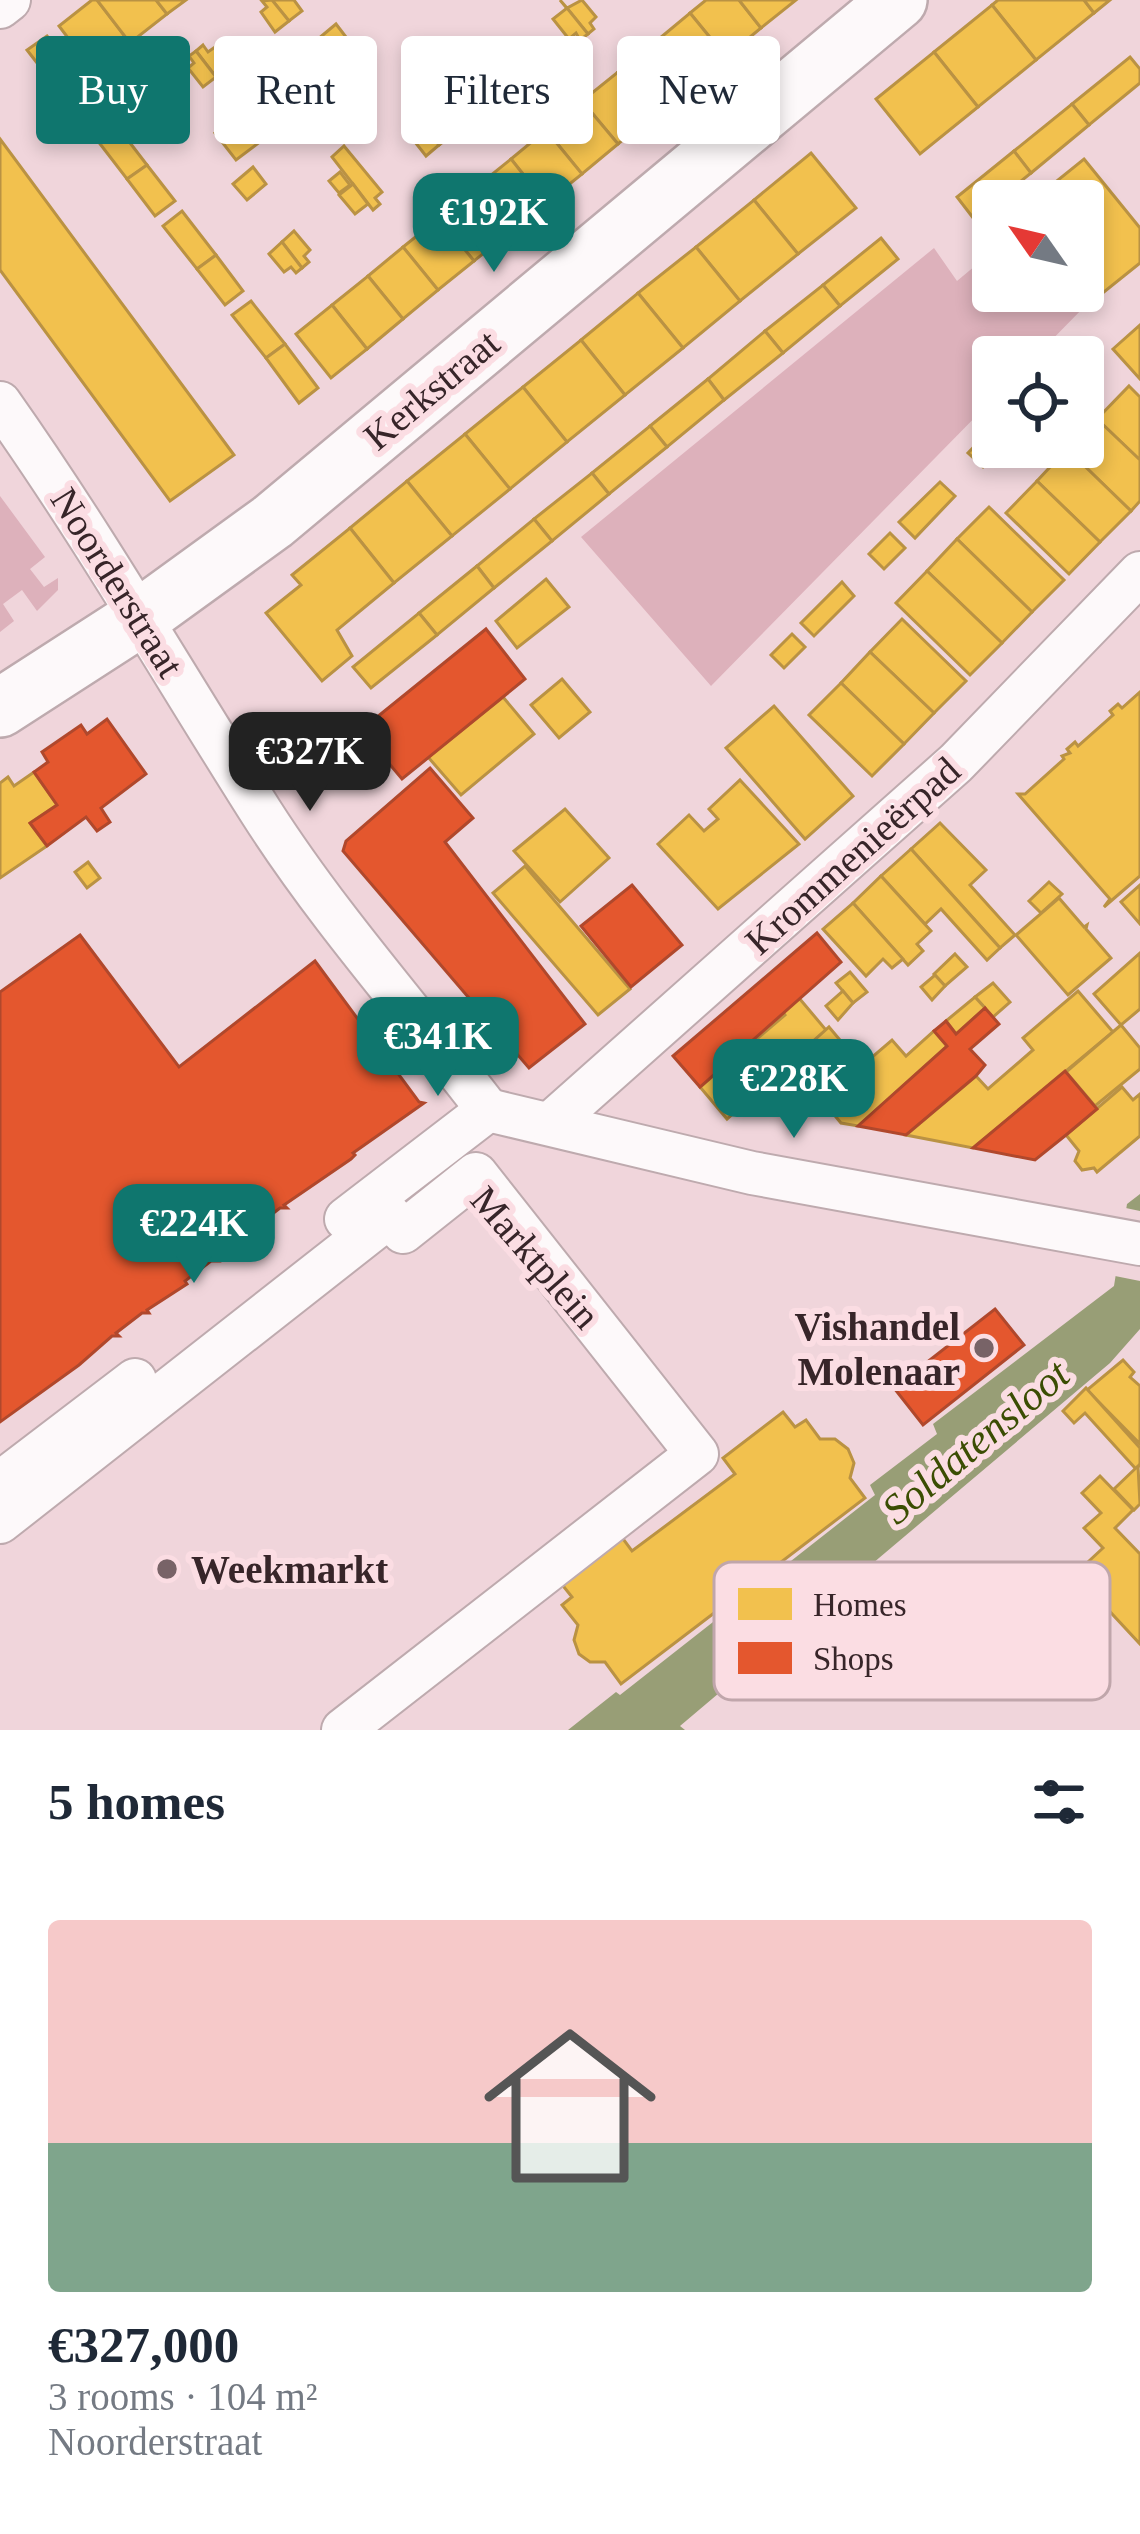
<!DOCTYPE html>
<html lang="en">
<head>
<meta charset="utf-8">
<style>
	body { margin:0; font-family:Georgia,serif; background:#f2f2f3; color:#1f2937; height:100vh; display:flex; flex-direction:column; font-size:45px; white-space:nowrap }
	* { box-sizing:border-box; margin:0 }
	p { font-size:39px; color:#747a83 }
	.icon { flex:none; width:66px; height:66px; fill:none; stroke:currentColor; stroke-width:2; stroke-linecap:round; stroke-linejoin:round }
	.map { position:relative; height:1730px; overflow:hidden }
	.drawer { display:flex; flex-direction:column; background:#fff; flex:1 }
	.drawer>* { flex:none }
	.top-card { position:absolute; left:36px; top:36px; width:1068px; height:108px; display:flex; gap:24px }
	.needle { width:78px; rotate:304deg }
	.buttons { position:absolute; left:972px; top:180px; display:grid; gap:24px }
	.buttons a { display:grid; place-items:center; width:132px; height:132px; border-radius:12px; background:#fff; box-shadow:0 6px 18px #0003; font-size:60px }
	.price { position:absolute; translate:-50% -102px; padding:0 27px; border-radius:24px; background:#0f766e; color:#fff; font-size:39px; line-height:78px; filter:drop-shadow(0 3px 6px #0008) }
	.price::after { content:''; position:absolute; left:50%; top:72px; width:36px; height:27px; margin-left:-18px; background:inherit; clip-path:polygon(0 0,100% 0,50% 100%) }
	.price.active { background:#222; color:#fff }
	ul { padding:0; list-style:none }
	li { display:grid; align-content:center; gap:24px; height:636px; padding:0 48px }
	li+li { border-top:3px solid #e0e1e3 }
	li span { display:grid; place-items:center; height:372px; border-radius:12px; color:#555 }
	li>.icon { margin-inline-start:auto }
	span .icon { width:216px; height:216px; fill:#fffc; stroke-width:1 }
	li b { font-size:51px }
	h2 { display:flex; justify-content:space-between; align-items:center; height:144px; padding:0 48px; font-size:51px }
	.pill { padding:0 42px; border-radius:12px; background:#fff; box-shadow:0 6px 18px #0003; font-size:42px; line-height:108px }
	.pill.active { background:#0f766e; color:#fff }
	.map>svg:first-child { display:block }
</style>
</head>
<body>
<div class="map">
<svg width="1140" height="1730" viewBox="0 0 1140 1730">
	<rect width="100%" height="100%" fill="#f0d5db"/>
	<g fill="#ddb1bb">
		<polygon points="934,248 957,281 993,251 993,291 1079,291 1089,302 1035,357 993,357 993,399 711,686 581,537"/>
		<polygon points="0,496 45,557 30,569 44,587 58,578 58,590 37,611 22,590 3,604 14,621 0,632"/>
	</g>
	<polygon fill="#989e76" points="1140,1194 1140,1329 1110,1363 680,1726 685,1730 568,1730 616,1692 620,1695 875,1495 870,1485 937,1434 933,1424 1114,1286 1127,1204"/>
	<polygon fill="#f0d5db" points="1121,1207 1140,1211 1140,1281 1110,1275"/>
	<g fill="#f2c14e" stroke="#ba9243" stroke-width="3">
		<polygon points="92,0 97,0 130,43 93,71 59,26"/>
		<polygon points="97,0 156,0 167,14 130,43"/>
		<polygon points="156,0 186,0 167,14"/>
		<polygon points="272,0 294,0 302,11 289,21"/>
		<polygon points="272,0 289,21 275,32 261,12 267,7 262,1"/>
		<polygon points="560,0 567,8 582,0 596,17 590,23 594,29 588,34"/>
		<polygon points="706,0 739,0 761,28 726,57 690,13"/>
		<polygon points="739,0 796,0 761,28"/>
		<polygon points="998,0 1084,0 1094,13 1036,60 992,5"/>
		<polygon points="1084,0 1110,0 1094,13"/>
		<polygon points="992,5 1036,60 978,107 934,52"/>
		<polygon points="567,8 588,34 580,40 576,33 569,39 553,19"/>
		<polygon points="690,13 726,57 690,86 654,43"/>
		<polygon points="336,24 362,58 344,72 318,39"/>
		<polygon points="47,36 78,75 58,90 27,50"/>
		<polygon points="654,43 690,86 654,115 618,72"/>
		<polygon points="203,45 208,52 215,47 230,66 216,77 196,51"/>
		<polygon points="481,50 492,64 480,73 470,60"/>
		<polygon points="196,51 216,77 203,87 188,68 194,63 189,56"/>
		<polygon points="934,52 978,107 920,154 876,99"/>
		<polygon points="509,56 525,76 511,87 495,67"/>
		<polygon points="1130,57 1140,69 1140,83 1089,125 1072,104"/>
		<polygon points="495,67 511,87 498,97 482,78"/>
		<polygon points="618,72 654,115 618,144 582,101"/>
		<polygon points="78,75 107,112 87,127 58,90"/>
		<polygon points="129,101 135,108 141,103 157,123 142,134 122,108"/>
		<polygon points="582,101 618,144 582,174 546,130"/>
		<polygon points="1072,104 1089,125 1031,173 1014,151"/>
		<polygon points="243,110 265,138 236,160 215,133"/>
		<polygon points="437,115 453,134 439,145 424,125"/>
		<polygon points="114,122 147,165 127,179 94,136"/>
		<polygon points="424,125 439,145 426,156 411,137"/>
		<polygon points="546,130 582,174 546,203 511,159"/>
		<polygon points="0,139 234,455 170,501 0,270"/>
		<polygon points="344,146 382,192 375,198 380,204 373,210 332,157"/>
		<polygon points="1014,151 1031,173 974,219 957,197"/>
		<polygon points="811,153 856,208 798,254 754,200"/>
		<polygon points="511,159 546,203 510,232 475,188"/>
		<polygon points="1084,159 1140,228 1140,263 1099,296 1083,277 1083,201 1032,201"/>
		<polygon points="147,165 175,201 155,216 127,179"/>
		<polygon points="253,167 266,184 247,200 233,184"/>
		<polygon points="340,172 350,185 339,193 329,181"/>
		<polygon points="353,184 368,204 355,214 339,195"/>
		<polygon points="475,188 510,232 474,261 439,218"/>
		<polygon points="754,200 798,254 740,301 696,247"/>
		<polygon points="182,211 216,255 197,269 163,226"/>
		<polygon points="439,218 474,261 438,290 403,247"/>
		<polygon points="294,231 310,250 304,256 309,262 302,268 282,242"/>
		<polygon points="881,238 898,259 840,306 823,285"/>
		<polygon points="282,242 302,268 296,273 291,267 284,272 269,254"/>
		<polygon points="403,247 438,290 403,319 368,276"/>
		<polygon points="696,247 740,301 683,348 638,293"/>
		<polygon points="216,255 243,291 225,305 197,269"/>
		<polygon points="368,276 403,319 367,349 332,305"/>
		<polygon points="823,285 840,306 783,353 765,331"/>
		<polygon points="638,293 683,348 625,395 581,340"/>
		<polygon points="251,301 285,344 266,358 232,315"/>
		<polygon points="332,305 367,349 331,378 296,334"/>
		<polygon points="1140,325 1140,379 1113,349"/>
		<polygon points="765,331 783,353 724,400 708,379"/>
		<polygon points="581,340 625,395 567,442 523,387"/>
		<polygon points="285,344 318,388 299,403 266,358"/>
		<polygon points="708,379 724,400 667,447 650,426"/>
		<polygon points="1129,386 1140,397 1140,460 1097,419"/>
		<polygon points="523,387 567,442 510,489 465,434"/>
		<polygon points="1097,419 1140,460 1140,501 1131,511 1067,449 1083,447 1083,433"/>
		<polygon points="650,426 667,447 609,494 592,473"/>
		<polygon points="993,427 993,447 1002,447 983,467 968,453"/>
		<polygon points="465,434 510,489 452,536 407,481"/>
		<polygon points="1067,449 1131,511 1100,542 1037,481"/>
		<polygon points="592,473 609,494 552,541 534,519"/>
		<polygon points="407,481 452,536 394,583 350,528"/>
		<polygon points="1037,481 1100,542 1069,574 1006,513"/>
		<polygon points="940,482 955,496 915,538 899,522"/>
		<polygon points="989,507 1064,580 1032,612 957,539"/>
		<polygon points="534,519 552,541 494,588 477,566"/>
		<polygon points="350,528 394,583 337,630 352,656 322,681 266,613 301,585 292,575"/>
		<polygon points="890,533 905,548 884,569 869,554"/>
		<polygon points="957,539 1032,612 1002,643 927,571"/>
		<polygon points="477,566 494,588 437,635 419,613"/>
		<polygon points="927,571 1002,643 970,675 896,603"/>
		<polygon points="546,579 569,607 517,648 496,621"/>
		<polygon points="842,582 854,596 814,636 801,623"/>
		<polygon points="419,613 437,635 371,688 353,667"/>
		<polygon points="902,619 966,681 934,713 870,652"/>
		<polygon points="792,634 805,647 784,668 771,655"/>
		<polygon points="870,652 934,713 904,744 841,683"/>
		<polygon points="562,679 590,712 559,738 531,705"/>
		<polygon points="841,683 904,744 872,776 809,715"/>
		<polygon points="1140,692 1140,876 1104,907 1110,899 1018,794 1025,794 1064,759 1062,756 1070,753 1067,749 1075,742 1078,746 1113,715 1110,711 1118,704 1122,708"/>
		<polygon points="503,697 534,734 461,795 428,757"/>
		<polygon points="774,706 853,796 805,839 726,748"/>
		<polygon points="34,772 57,805 30,823 47,846 0,878 0,783 8,777 14,786"/>
		<polygon points="740,780 799,844 718,909 658,844 689,815 704,831 718,819 709,809"/>
		<polygon points="565,809 609,858 560,902 514,851"/>
		<polygon points="940,823 986,870 970,885 1015,935 1000,948 911,849"/>
		<polygon points="911,849 1000,948 987,960 941,909 925,924 881,876"/>
		<polygon points="88,862 100,878 87,888 75,872"/>
		<polygon points="525,866 630,989 598,1015 493,893"/>
		<polygon points="881,876 931,931 917,944 923,951 908,965 853,903"/>
		<polygon points="1049,882 1062,894 1041,913 1029,901"/>
		<polygon points="1140,885 1140,924 1121,902"/>
		<polygon points="1059,898 1084,927 1087,925 1086,929 1111,958 1068,995 1016,935"/>
		<polygon points="853,903 903,959 892,968 883,959 866,976 823,929"/>
		<polygon points="1140,953 1140,1009 1121,1025 1094,994"/>
		<polygon points="955,954 967,967 945,986 934,974"/>
		<polygon points="850,972 867,992 853,1003 836,983"/>
		<polygon points="935,975 945,986 932,1000 921,987"/>
		<polygon points="993,983 1010,1002 993,1017 975,997"/>
		<polygon points="843,991 853,1003 838,1020 826,1006"/>
		<polygon points="1078,991 1113,1032 973,1148 906,1135 976,1076 988,1089 1033,1050 1023,1038"/>
		<polygon points="975,997 985,1008 956,1034 946,1021"/>
		<polygon points="799,998 826,1030 727,1119 700,1087 785,1015 783,1012"/>
		<polygon points="1121,1025 1140,1048 1140,1069 1095,1106 1066,1072"/>
		<polygon points="829,1027 850,1052 855,1047 867,1062 805,1114 778,1109 761,1088"/>
		<polygon points="934,1031 947,1046 858,1126 841,1123 822,1100 892,1040 906,1056"/>
		<polygon points="1122,1087 1133,1100 1140,1094 1140,1136 1097,1172 1094,1168 1082,1170 1075,1161 1079,1151 1066,1135"/>
		<polygon points="1123,1360 1134,1372 1130,1377 1140,1386 1140,1444 1087,1390"/>
		<polygon points="1086,1388 1140,1448 1140,1465 1136,1469 1085,1413 1074,1423 1063,1411"/>
		<polygon points="783,1412 795,1427 806,1420 820,1439 835,1439 848,1449 854,1463 850,1478 865,1498 621,1684 605,1662 590,1662 579,1654 574,1640 578,1625 562,1605 572,1597 560,1582 621,1536 632,1551 735,1474 723,1458"/>
		<polygon points="1138,1466 1140,1504 1134,1510 1114,1489"/>
		<polygon points="1100,1476 1133,1510 1115,1528 1140,1554 1140,1644 1075,1574 1103,1548 1084,1528 1101,1513 1082,1493"/>
	</g>
	<g fill="#e4572e" stroke="#b0482c" stroke-width="3">
		<polygon points="486,629 525,679 402,779 361,730"/>
		<polygon points="107,719 146,774 101,808 110,822 97,831 86,817 47,846 30,823 57,805 34,772 48,762 42,752 81,725 87,734"/>
		<polygon points="430,768 473,818 445,842 585,1024 529,1068 343,851 346,841"/>
		<polygon points="632,885 682,945 631,987 581,926"/>
		<polygon points="817,933 841,962 700,1087 673,1056"/>
		<polygon points="80,935 179,1067 315,961 419,1102 424,1103 353,1153 355,1155 351,1159 284,1205 287,1208 280,1208 254,1228 256,1231 215,1258 218,1261 211,1261 185,1281 187,1284 147,1310 149,1313 142,1313 116,1333 119,1336 112,1336 79,1365 0,1422 0,992"/>
		<polygon points="985,1008 999,1024 970,1049 985,1065 976,1076 906,1135 858,1126 947,1046 934,1031 946,1021 956,1034"/>
		<polygon points="1065,1071 1097,1109 1066,1135 1035,1160 973,1148"/>
		<polygon points="995,1309 1024,1345 923,1425 894,1388"/>
	</g>
	<g fill="none" stroke-linecap="round" stroke-linejoin="round">
		<defs>
			<g id="street">
				<polyline points="0,7 9,0"/>
				<path d="M0 403C94 536 174 675 261 812 328 917 412 1011 488 1110"/>
				<polyline points="488,1110 752,1173 1140,1244"/>
				<polyline points="551,1123 956,763 1140,573"/>
				<polyline points="346,1219 488,1110"/>
				<polyline points="0,1483 135,1380"/>
				<polyline points="0,1522 390,1216 403,1232 476,1174 697,1454 343,1730"/>
			</g>
			<polyline id="secondary" points="0,708 141,617 272,522 898,0"/>
		</defs>
		<use href="#street" stroke="#beaaae" stroke-width="46"/>
		<use href="#secondary" stroke="#beaaae" stroke-width="62"/>
		<use href="#street" stroke="#fdf9fa" stroke-width="42"/>
		<use href="#secondary" stroke="#fdf9fa" stroke-width="57"/>
	</g>
	<g fill="#786367" stroke="#fbdde3" stroke-width="4.5">
		<circle cx="984" cy="1348" r="12"/>
		<circle cx="167" cy="1569" r="12"/>
	</g>
	<g text-anchor="middle" stroke-width="12" stroke-linejoin="round" paint-order="stroke">
		<g font-size="39" fill="#372529" stroke="#fbdde3">
			<text transform="translate(431 389) rotate(-40)" y="14">Kerkstraat</text>
			<text transform="translate(118 582) rotate(58)" y="14">Noorderstraat</text>
			<text transform="translate(852 855) rotate(-42)" y="14">Krommenieërpad</text>
			<text transform="translate(536 1257) rotate(49)" y="14">Marktplein</text>
		</g>
		<g font-size="39" font-weight="bold" fill="#372529" stroke="#fbdde3" text-anchor="end">
			<text x="960" y="1340">Vishandel<tspan x="960" dy="45">Molenaar</tspan></text>
			<text x="191" y="1583" text-anchor="start">Weekmarkt</text>
		</g>
		<g font-size="42" font-style="italic" fill="#3b4d03" stroke="#fbdde3">
			<text transform="translate(975 1441) rotate(-40)" y="15">Soldatensloot</text>
		</g>
	</g>
	<rect x="714" y="1562" width="396" height="138" rx="18" fill="#fbdde3" stroke="#c0a6ab" stroke-width="3"/>
	<rect x="738" y="1588" width="54" height="32" fill="#f2c14e"/>
	<rect x="738" y="1642" width="54" height="32" fill="#e4572e"/>
	<g font-size="33" fill="#372529">
		<text x="813" y="1616">Homes</text>
		<text x="813" y="1670">Shops</text>
	</g>
</svg>
<div class="buttons">
<a><svg class="needle" viewBox="-14 -14 28 28"><path d="M0-13l5 13h-10z" fill="#e53935"/><path d="M0 13l5-13h-10z" fill="#747a83"/></svg></a>
<a><svg class="icon" aria-label="locate" viewBox="0 0 24 24"><circle cx="12" cy="12" r="6"/><path d="M12 2v4M12 18v4M2 12h4M18 12h4"/></svg></a>
</div>
<b class="price" style="left:494px;top:275px">€192K</b>
<b class="price active" style="left:310px;top:814px">€327K</b>
<b class="price" style="left:438px;top:1099px">€341K</b>
<b class="price" style="left:794px;top:1141px">€228K</b>
<b class="price" style="left:194px;top:1286px">€224K</b>
<div class="top-card">
<a class="pill active">Buy</a>
<a class="pill">Rent</a>
<a class="pill">Filters</a>
<a class="pill">New</a>
</div>
</div>
<section class="drawer">
<h2>5 homes<svg class="icon" aria-label="filters" viewBox="0 0 24 24"><path d="M4 7h16M4 17h16"/><circle cx="9" cy="7" r="2"/><circle cx="15" cy="17" r="2"/></svg></h2>
<ul>
<li><span style="background:linear-gradient(#f6c9c9 60%,#7fa58c 0)"><svg class="icon" aria-label="home" viewBox="0 0 24 24"><path d="M3 11l9-7 9 7M6 9v11h12V9"/></svg></span><div><b>€327,000</b><p>3 rooms · 104 m²</p><p>Noorderstraat</p></div></li>
</ul>
</section>
</body>
</html>
